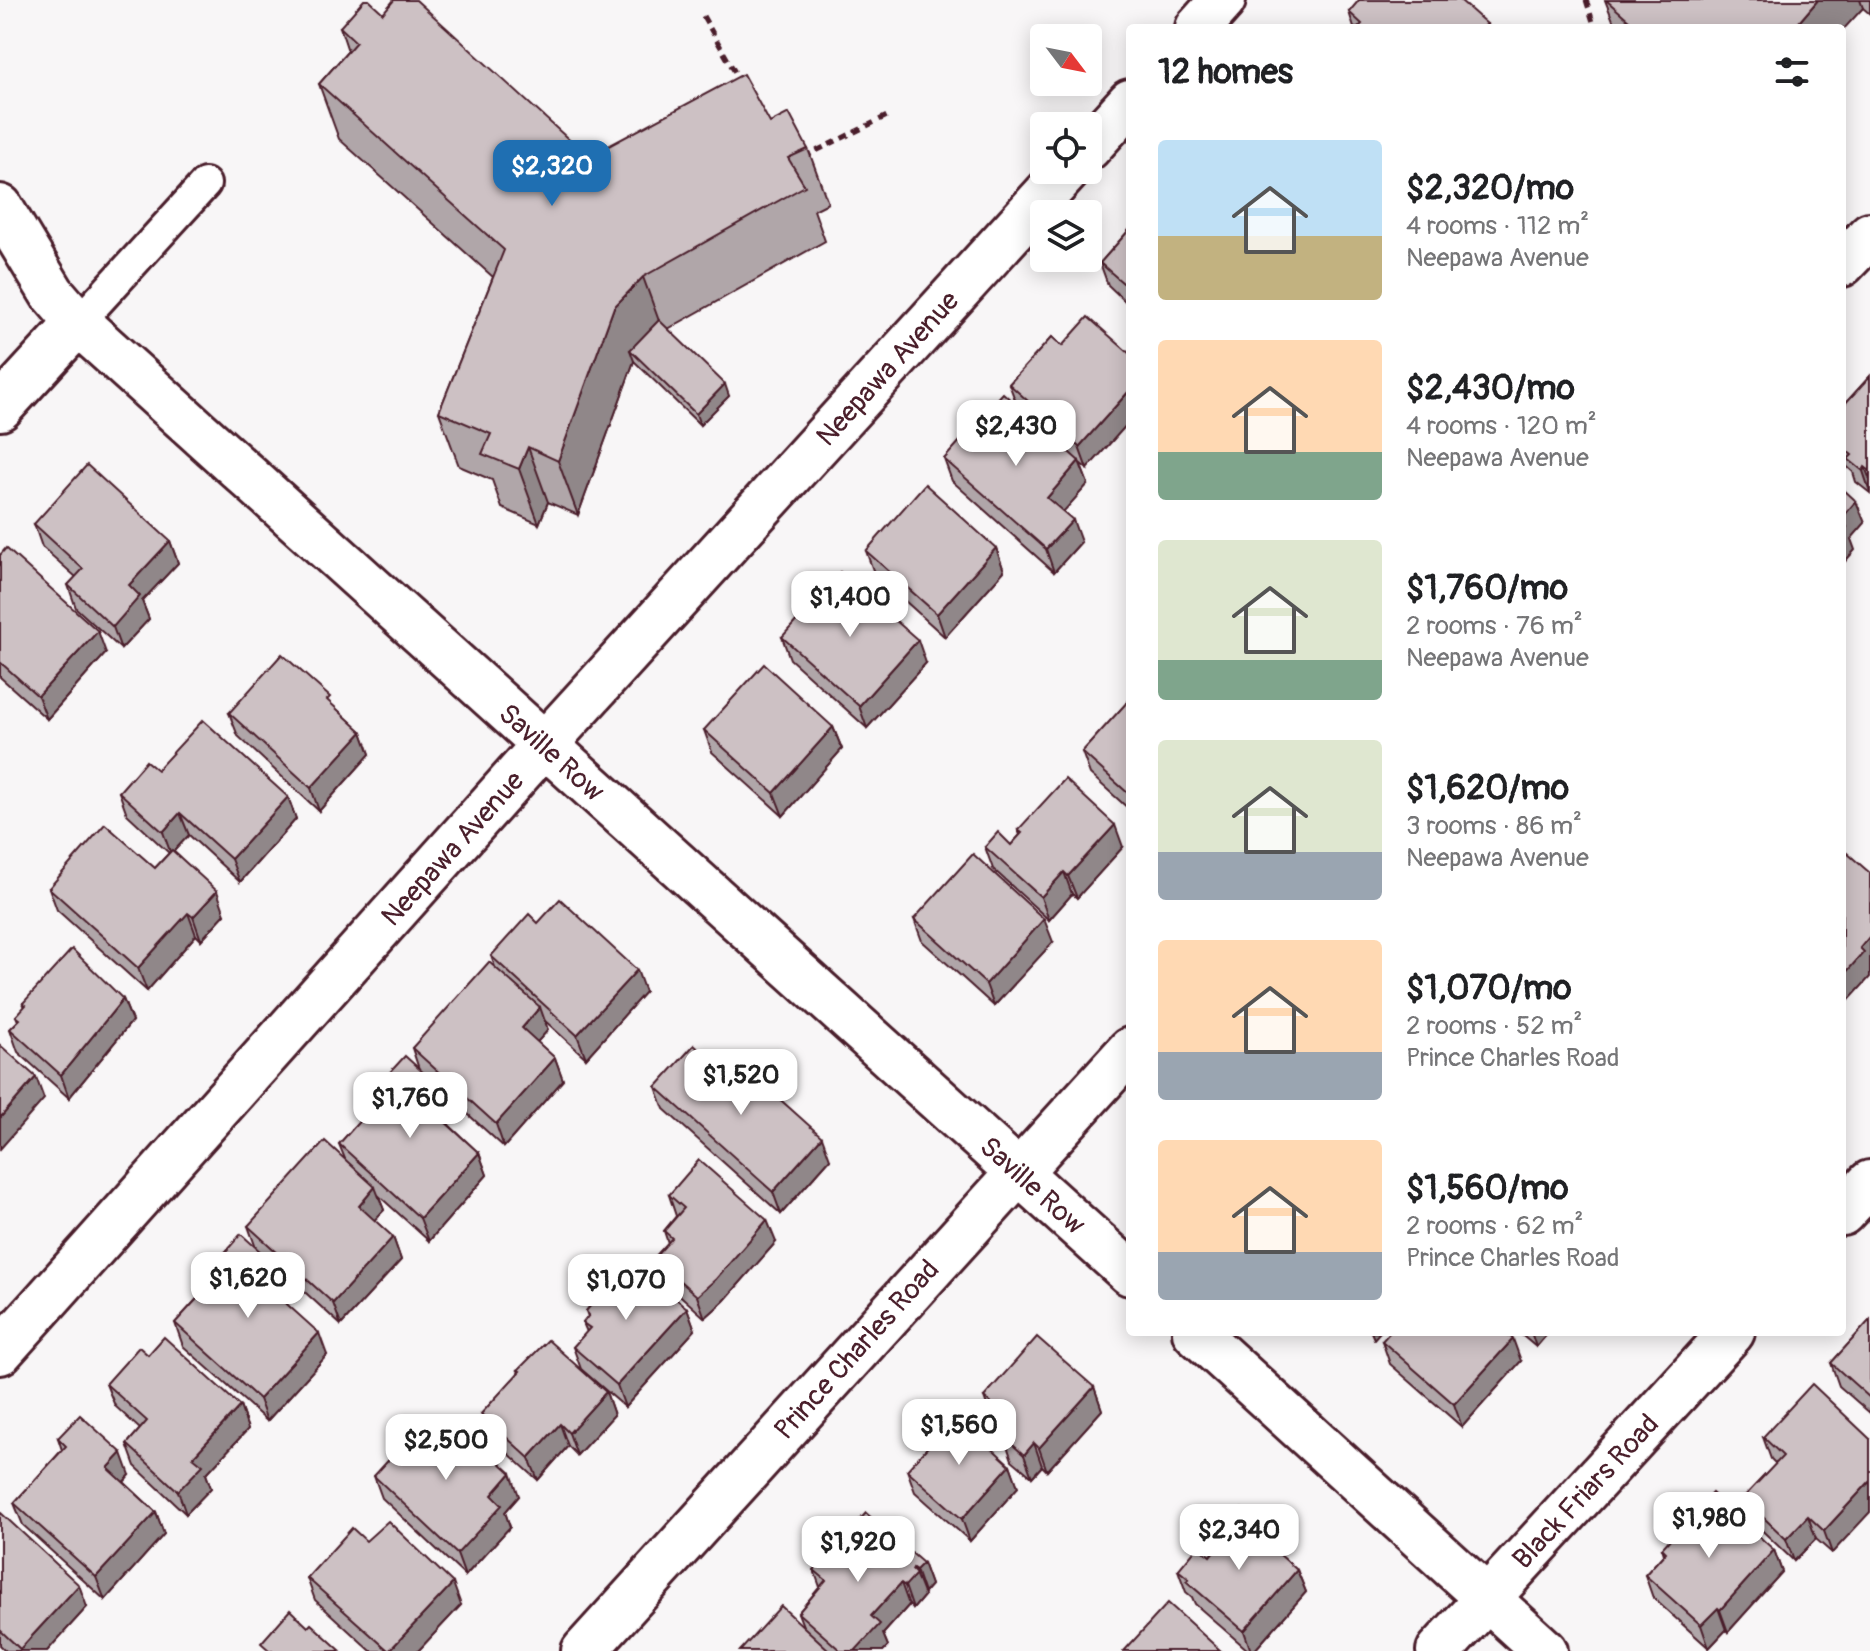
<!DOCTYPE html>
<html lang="en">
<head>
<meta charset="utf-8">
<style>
	body { margin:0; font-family:Pangolin,sans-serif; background:#f2f2f2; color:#202124; height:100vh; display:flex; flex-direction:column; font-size:30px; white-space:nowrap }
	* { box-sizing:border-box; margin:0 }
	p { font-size:26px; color:#757577 }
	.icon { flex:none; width:44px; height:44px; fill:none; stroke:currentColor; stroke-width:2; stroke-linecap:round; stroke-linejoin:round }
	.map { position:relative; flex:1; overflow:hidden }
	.drawer { position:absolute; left:1126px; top:24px; width:720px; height:1312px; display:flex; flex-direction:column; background:#fff; border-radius:8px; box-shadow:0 4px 20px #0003 }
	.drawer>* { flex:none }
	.needle { width:52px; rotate:122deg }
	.fabs { position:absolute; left:1030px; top:24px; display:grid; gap:16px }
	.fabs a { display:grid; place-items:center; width:72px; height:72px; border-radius:8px; background:#fff; box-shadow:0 4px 20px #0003; font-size:40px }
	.price { position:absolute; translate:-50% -68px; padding:0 18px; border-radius:16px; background:#fff; color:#222; font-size:26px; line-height:52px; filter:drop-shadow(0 2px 4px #0008) }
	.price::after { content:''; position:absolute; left:50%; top:48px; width:24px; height:18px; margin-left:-12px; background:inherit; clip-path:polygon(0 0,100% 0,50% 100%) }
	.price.on { background:#1f6fb2; color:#fff }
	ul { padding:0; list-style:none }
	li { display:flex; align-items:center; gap:24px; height:200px; padding:0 32px }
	li span { display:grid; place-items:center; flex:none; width:224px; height:160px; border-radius:8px; color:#555 }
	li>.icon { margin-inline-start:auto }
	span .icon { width:96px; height:96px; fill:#fffc; stroke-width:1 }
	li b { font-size:34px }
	h2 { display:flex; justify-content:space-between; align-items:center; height:96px; padding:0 32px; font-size:34px }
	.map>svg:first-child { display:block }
</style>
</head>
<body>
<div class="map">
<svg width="1870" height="1651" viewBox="0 0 1870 1651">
	<rect width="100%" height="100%" fill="#f8f6f7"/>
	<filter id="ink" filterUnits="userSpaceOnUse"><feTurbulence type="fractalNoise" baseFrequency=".0125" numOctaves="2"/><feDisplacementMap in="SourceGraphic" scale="16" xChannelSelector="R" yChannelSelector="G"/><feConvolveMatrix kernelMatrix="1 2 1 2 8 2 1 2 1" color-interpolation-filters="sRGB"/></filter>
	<g filter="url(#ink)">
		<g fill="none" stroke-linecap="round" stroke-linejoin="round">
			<defs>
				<polyline id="service" points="78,323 205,184"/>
				<g id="minor">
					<polyline points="1198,28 1223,0"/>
					<polyline points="1088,148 1130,102"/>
					<polyline points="1842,264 1870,235"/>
					<polyline points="0,408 78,323"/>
					<polyline points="1842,1213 1870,1183"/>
					<polyline points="0,1352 544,745 1068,170"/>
					<polyline points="584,1651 1130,1050"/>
					<polyline points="1439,1651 1732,1332"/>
				</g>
				<g id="tertiary">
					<polyline points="0,207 52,293 78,323 1130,1273"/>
					<polyline points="1195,1332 1545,1651"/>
				</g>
			</defs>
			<use href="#service" stroke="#4a1f2b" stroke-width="36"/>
			<use href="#minor" stroke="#4a1f2b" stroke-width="50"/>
			<use href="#tertiary" stroke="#4a1f2b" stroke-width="50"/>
			<g stroke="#4a1f2b" stroke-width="5" stroke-dasharray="8 6" stroke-linecap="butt">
				<polyline points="1586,0 1595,28"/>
				<polyline points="703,16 740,81"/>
				<polyline points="804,157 889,115"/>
			</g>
			<use href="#service" stroke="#fff" stroke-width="30"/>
			<use href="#minor" stroke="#fff" stroke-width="44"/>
			<use href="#tertiary" stroke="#fff" stroke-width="44"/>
		</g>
		<g fill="#b0a6a9" stroke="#4a1f2b" stroke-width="2">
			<polygon points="1605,0 1870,0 1870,14 1863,8 1842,28 1616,28"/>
			<polygon points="1349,12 1487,24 1488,28 1354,28"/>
			<polygon points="383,13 588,157 770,123 808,149 828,203 814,210 825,241 668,329 729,396 700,425 634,361 578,515 548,502 539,524 502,508 492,480 459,466 439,412 493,277 339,139 319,84 348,51 340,27"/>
			<polygon points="1130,229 1130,306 1108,285 1100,263"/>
			<polygon points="1052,337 1087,469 1080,463 1088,484 1063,511 1081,542 1054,572 952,481 944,459 1017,405 1009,384"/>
			<polygon points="1870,376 1870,493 1856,482 1853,472 1842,462 1842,407"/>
			<polygon points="34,524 170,541 178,563 142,601 149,619 121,649 76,608 68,585 76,577 42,547"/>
			<polygon points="996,548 1004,571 945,637 874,573 866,551"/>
			<polygon points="0,555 106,653 47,719 0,677"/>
			<polygon points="782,637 926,663 867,728 790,659"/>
			<polygon points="1130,699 1130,810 1090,774 1082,752"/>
			<polygon points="332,705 362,732 370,754 319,811 238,736 229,713"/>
			<polygon points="833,727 842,749 783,816 712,752 704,730"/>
			<polygon points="157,770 288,797 296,819 240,882 189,835 173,852 225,914 201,940 196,935 147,991 57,910 49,888 155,868 169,853 127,814 119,792"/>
			<polygon points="1018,830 1123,847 1077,898 1072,894 1049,920 993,869 985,847 1011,845 1020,835"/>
			<polygon points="914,919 1053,942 994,1006 922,941"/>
			<polygon points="538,923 645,992 586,1058 544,1020 548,1030 537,1042 555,1058 563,1080 504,1147 447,1095 455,1117 448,1124 479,1153 487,1175 429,1241 378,1195 384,1210 374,1220 393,1237 401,1260 341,1325 285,1274 293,1296 286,1303 327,1355 267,1421 183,1346 175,1323 224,1269 220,1258 256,1248 248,1226 345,1159 339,1144 386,1093 382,1081 419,1069 412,1048 495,967 491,956"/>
			<polygon points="123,999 132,1021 69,1098 18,1052 10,1029 18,1021 16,1016 25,1007 23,1003"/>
			<polygon points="734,1081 830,1159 781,1214 664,1109 656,1087"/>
			<polygon points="669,1195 776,1242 724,1301 705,1318 663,1280 654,1258 668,1243 664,1231 676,1216"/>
			<polygon points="619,1282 687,1308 695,1330 625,1407 581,1369 573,1347 587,1332 583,1323 588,1317 586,1311 596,1299 591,1287"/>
			<polygon points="1870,1320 1870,1413 1839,1386 1831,1363"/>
			<polygon points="1518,1332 1549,1332 1536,1347"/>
			<polygon points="1382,1341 1521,1361 1462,1427 1390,1364"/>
			<polygon points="148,1355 240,1406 248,1429 206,1474 211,1488 186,1514 135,1466 127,1444 140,1429 115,1406 106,1384"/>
			<polygon points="518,1370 606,1392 614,1415 577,1455 568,1446 538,1480 489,1436 481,1414 519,1373"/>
			<polygon points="1094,1387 1102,1410 1047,1471 1042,1466 1032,1477 1012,1460 1004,1437 1008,1434 992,1419 984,1397"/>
			<polygon points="450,1437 519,1496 505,1512 510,1527 465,1576 382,1498 374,1476"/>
			<polygon points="1763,1437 1870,1439 1832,1553 1816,1539 1794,1561 1751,1520 1743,1498 1776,1464 1771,1459"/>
			<polygon points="58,1438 130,1475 124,1482 156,1512 164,1534 105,1600 23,1525 14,1503 62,1450"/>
			<polygon points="1010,1465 1018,1487 970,1541 915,1492 907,1470"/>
			<polygon points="0,1515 87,1607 47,1651 6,1651 0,1645"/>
			<polygon points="1232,1519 1272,1548 1297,1570 1306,1592 1254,1651 1249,1651 1195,1604 1192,1597 1186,1592 1178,1570 1210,1556 1235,1526"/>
			<polygon points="366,1541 461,1605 418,1651 371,1651 315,1600 307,1578"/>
			<polygon points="1662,1548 1774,1550 1782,1572 1728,1632 1726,1630 1709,1648 1653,1598 1645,1575 1664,1554"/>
			<polygon points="923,1563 931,1585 924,1593 922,1591 924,1596 913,1609 909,1605 883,1634 888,1646 883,1651 740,1651 803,1626 798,1613 820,1587 814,1570"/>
		</g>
		<g fill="#908789" stroke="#4a1f2b" stroke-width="2">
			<polygon points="1818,0 1860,0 1863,8 1842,31 1842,28 1794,28"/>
			<polygon points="643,277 663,332 630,350 634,361 578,515 558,461 614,307"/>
			<polygon points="725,384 729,396 700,425 696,414"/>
			<polygon points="1130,390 1130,421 1087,469 1079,447"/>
			<polygon points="528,447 548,502 539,524 519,469"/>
			<polygon points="1079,461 1088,484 1056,520 1047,498"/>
			<polygon points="1865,467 1870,480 1870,492 1863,471"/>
			<polygon points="1856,501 1865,523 1851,539 1855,550 1842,565 1842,518"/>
			<polygon points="1073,520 1081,542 1054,572 1046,549"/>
			<polygon points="170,541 178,563 142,601 149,619 121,649 113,627 129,585"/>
			<polygon points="996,548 1004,571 945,637 937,614"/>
			<polygon points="98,631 106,653 47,719 38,696"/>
			<polygon points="918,640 926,663 867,728 859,706"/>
			<polygon points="833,727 842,749 783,816 774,793"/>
			<polygon points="362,732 370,754 319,811 311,788"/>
			<polygon points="288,797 296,819 240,882 231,859"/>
			<polygon points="180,813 189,835 171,854 163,832"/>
			<polygon points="1115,825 1123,847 1077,898 1068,876"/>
			<polygon points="1064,872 1072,894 1049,920 1041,897"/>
			<polygon points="217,891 225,914 201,940 193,917"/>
			<polygon points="188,913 196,935 147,991 138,968"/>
			<polygon points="1044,919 1053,942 994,1006 986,984"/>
			<polygon points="1870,936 1870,977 1842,1008 1842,977 1860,948"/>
			<polygon points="637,970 645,992 586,1058 577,1035"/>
			<polygon points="123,999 132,1021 69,1098 61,1075"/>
			<polygon points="540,1007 548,1030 530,1050 522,1028"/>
			<polygon points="555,1058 563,1080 504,1147 496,1124"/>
			<polygon points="36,1077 44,1099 0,1149 0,1118"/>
			<polygon points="447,1094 455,1117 440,1132 432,1110"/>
			<polygon points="822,1137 830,1159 781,1214 773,1192"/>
			<polygon points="479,1153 487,1175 429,1241 420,1218"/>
			<polygon points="375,1187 384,1210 367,1228 359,1206"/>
			<polygon points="767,1220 776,1242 724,1301 705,1318 697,1296"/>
			<polygon points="393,1237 401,1260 341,1325 333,1303"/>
			<polygon points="284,1273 293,1296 278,1312 270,1289"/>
			<polygon points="687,1308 695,1330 625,1407 617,1385"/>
			<polygon points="1371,1332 1380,1332 1374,1339"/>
			<polygon points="1531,1332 1549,1332 1536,1347"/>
			<polygon points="319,1333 327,1355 267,1421 259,1399"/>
			<polygon points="1513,1339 1521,1361 1462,1427 1454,1404"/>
			<polygon points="1094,1387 1102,1410 1047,1471 1039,1448"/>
			<polygon points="606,1392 614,1415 577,1455 569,1433"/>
			<polygon points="240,1406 248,1429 206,1474 211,1488 186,1514 178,1491 193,1457"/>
			<polygon points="560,1424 568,1446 538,1480 529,1458"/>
			<polygon points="1034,1443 1042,1466 1032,1477 1024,1455"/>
			<polygon points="122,1453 130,1475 116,1490 108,1468"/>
			<polygon points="1010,1465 1018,1487 970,1541 962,1519"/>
			<polygon points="511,1473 519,1496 505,1512 510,1527 465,1576 457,1554 492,1495"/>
			<polygon points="1870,1481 1870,1512 1832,1553 1824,1531"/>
			<polygon points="156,1512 164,1534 105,1600 96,1577"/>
			<polygon points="1808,1516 1816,1539 1794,1561 1786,1539"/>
			<polygon points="1266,1531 1274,1553 1260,1537"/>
			<polygon points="1774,1550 1782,1572 1728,1632 1720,1610"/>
			<polygon points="923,1563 931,1585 924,1593 916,1570"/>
			<polygon points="913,1568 924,1596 913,1609 905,1586"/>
			<polygon points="1297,1570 1306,1592 1254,1651 1251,1651 1244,1631"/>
			<polygon points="453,1583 461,1605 418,1651 389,1651"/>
			<polygon points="901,1583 909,1605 883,1634 888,1646 883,1651 855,1651 871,1616"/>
			<polygon points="79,1585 87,1607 47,1651 21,1651 20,1649"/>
			<polygon points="1718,1608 1726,1630 1709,1648 1701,1625"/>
		</g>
		<g fill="#cdc1c4" stroke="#4a1f2b" stroke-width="2">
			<polygon points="364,0 369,0 383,13 394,0 416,0 588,157 743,74 770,123 789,113 808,149 788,158 805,186 643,277 614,307 558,461 528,447 519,469 482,454 491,434 439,412 504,250 319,84 356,42 340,27"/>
			<polygon points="1359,0 1460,0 1487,24 1483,28 1360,28 1359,27 1362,24 1349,12"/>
			<polygon points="1606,0 1818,0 1794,28 1638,28"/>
			<polygon points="1130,229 1130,289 1100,263"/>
			<polygon points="1088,317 1130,354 1130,390 1079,447 1009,384 1052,337 1062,346"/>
			<polygon points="659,320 725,384 696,414 630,350"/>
			<polygon points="1870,376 1870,471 1865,467 1863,471 1848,459 1852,455 1842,447 1842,407"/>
			<polygon points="1003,393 1079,461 1047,498 1073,520 1046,549 944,459"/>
			<polygon points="87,465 170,541 129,585 140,596 113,627 68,585 83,569 34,524"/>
			<polygon points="925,484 996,548 937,614 866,551"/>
			<polygon points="1842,488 1856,501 1842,518"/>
			<polygon points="1842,521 1847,527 1842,533"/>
			<polygon points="6,548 98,631 38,696 0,662 0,555"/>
			<polygon points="840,572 918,640 859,706 782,637"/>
			<polygon points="282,654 330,697 327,700 362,732 311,788 229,713"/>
			<polygon points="764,664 833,727 774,793 704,730"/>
			<polygon points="1130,699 1130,795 1082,752"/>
			<polygon points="203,720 288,797 231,859 180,813 163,832 119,792 146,761 157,770"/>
			<polygon points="1065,779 1115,825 1068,876 1064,872 1041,897 985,847 998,832 1011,845 1022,833 1018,830"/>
			<polygon points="105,824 155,868 172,850 217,891 193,917 188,913 138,968 49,888"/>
			<polygon points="1847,853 1870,873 1870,936 1860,948 1864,952 1842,977 1842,859"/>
			<polygon points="973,854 1044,919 986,984 914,919"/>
			<polygon points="560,899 637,970 577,1035 491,956 529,914 538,923"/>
			<polygon points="72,949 123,999 61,1075 10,1029 20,1019 16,1016 26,1005 23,1003"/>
			<polygon points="489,962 540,1007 522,1028 555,1058 496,1124 412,1048"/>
			<polygon points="0,1045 36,1077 0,1118"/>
			<polygon points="694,1045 734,1081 744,1067 822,1137 773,1192 656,1087"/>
			<polygon points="405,1056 447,1094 432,1110 479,1153 420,1218 339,1144 389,1088 382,1081"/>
			<polygon points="325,1141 375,1187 359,1206 393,1237 333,1303 248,1226"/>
			<polygon points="699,1160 767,1220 716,1279 697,1296 654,1258 672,1238 664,1231 684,1208 669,1195"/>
			<polygon points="241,1234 284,1273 270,1289 319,1333 259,1399 175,1323 228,1265 220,1258"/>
			<polygon points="635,1264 687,1308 617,1385 573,1347 590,1328 583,1323 589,1315 586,1311 597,1298 602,1302 605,1299 591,1287 606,1271 619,1282"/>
			<polygon points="1870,1320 1870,1398 1831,1363"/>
			<polygon points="1390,1332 1505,1332 1513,1339 1454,1404 1382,1341"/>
			<polygon points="164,1337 240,1406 193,1457 203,1465 178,1491 127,1444 147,1421 106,1384 139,1347 148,1355"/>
			<polygon points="1037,1337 1094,1387 1039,1448 1034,1443 1024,1455 1004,1437 1015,1425 984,1397"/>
			<polygon points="548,1340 606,1392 569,1433 560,1424 529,1458 481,1414 520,1371 518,1370"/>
			<polygon points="1812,1384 1870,1439 1870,1481 1824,1531 1808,1516 1786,1539 1743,1498 1783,1456 1763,1437"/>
			<polygon points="80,1415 122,1453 108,1468 156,1512 96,1577 14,1503 66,1446 58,1438"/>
			<polygon points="956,1415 1010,1465 962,1519 907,1470"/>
			<polygon points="428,1417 450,1437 460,1426 511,1473 492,1495 502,1505 457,1554 374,1476"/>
			<polygon points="1712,1493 1774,1550 1720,1610 1718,1608 1701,1625 1645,1575 1666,1552 1662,1548"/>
			<polygon points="1242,1509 1266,1531 1260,1537 1297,1570 1244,1631 1186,1581 1189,1579 1178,1570 1198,1546 1210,1556 1237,1523 1232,1519"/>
			<polygon points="1,1513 79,1585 20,1649 0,1630 0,1515"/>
			<polygon points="866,1513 923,1563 916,1570 913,1568 912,1570 916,1574 905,1586 901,1583 871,1616 880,1624 855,1651 841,1651 798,1613 826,1580 814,1570"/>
			<polygon points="388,1521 453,1583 389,1651 307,1578 352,1528 366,1541"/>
			<polygon points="1168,1603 1221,1651 1124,1651"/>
			<polygon points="781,1606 830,1651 740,1651"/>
			<polygon points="290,1610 308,1627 311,1624 341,1651 270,1651 261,1643"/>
		</g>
	</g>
	<g text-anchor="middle" stroke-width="6" stroke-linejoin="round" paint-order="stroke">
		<g font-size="28" fill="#4a1f2b" stroke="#fff">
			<text transform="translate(887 368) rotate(-48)" y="10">Neepawa Avenue</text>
			<text transform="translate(552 752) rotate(42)" y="10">Saville Row</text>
			<text transform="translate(452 848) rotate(-48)" y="10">Neepawa Avenue</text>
			<text transform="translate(1033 1185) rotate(42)" y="10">Saville Row</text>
			<text transform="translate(856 1349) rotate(-48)" y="10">Prince Charles Road</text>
			<text transform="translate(1585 1491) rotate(-47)" y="10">Black Friars Road</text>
		</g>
	</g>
</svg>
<div class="fabs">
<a><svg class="needle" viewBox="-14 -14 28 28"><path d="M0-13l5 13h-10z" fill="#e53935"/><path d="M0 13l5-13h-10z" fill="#757577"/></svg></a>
<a><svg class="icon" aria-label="locate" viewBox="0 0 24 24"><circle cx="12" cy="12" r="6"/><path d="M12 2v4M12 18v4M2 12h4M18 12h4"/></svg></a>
<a><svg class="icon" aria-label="layers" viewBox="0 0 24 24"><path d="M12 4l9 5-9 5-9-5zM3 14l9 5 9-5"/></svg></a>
</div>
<b class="price on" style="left:552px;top:208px">$2,320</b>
<b class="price" style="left:1016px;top:468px">$2,430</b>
<b class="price" style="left:850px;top:639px">$1,400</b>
<b class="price" style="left:741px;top:1117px">$1,520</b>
<b class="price" style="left:410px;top:1140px">$1,760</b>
<b class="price" style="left:248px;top:1320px">$1,620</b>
<b class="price" style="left:626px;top:1322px">$1,070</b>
<b class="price" style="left:959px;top:1467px">$1,560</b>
<b class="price" style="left:446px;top:1482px">$2,500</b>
<b class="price" style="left:1709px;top:1560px">$1,980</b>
<b class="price" style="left:1239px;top:1572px">$2,340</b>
<b class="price" style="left:858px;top:1584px">$1,920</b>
<section class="drawer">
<h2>12 homes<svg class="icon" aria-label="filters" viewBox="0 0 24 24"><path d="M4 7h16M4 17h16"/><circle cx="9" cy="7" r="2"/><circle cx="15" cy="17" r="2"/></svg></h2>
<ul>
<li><span style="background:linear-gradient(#bfe0f5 60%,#c2b280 0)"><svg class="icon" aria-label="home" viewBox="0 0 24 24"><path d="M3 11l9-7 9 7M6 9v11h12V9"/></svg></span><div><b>$2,320/mo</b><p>4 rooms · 112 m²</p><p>Neepawa Avenue</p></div></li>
<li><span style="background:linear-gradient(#ffd9b3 70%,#7fa58c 0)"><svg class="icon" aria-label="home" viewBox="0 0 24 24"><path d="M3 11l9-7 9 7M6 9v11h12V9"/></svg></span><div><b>$2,430/mo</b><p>4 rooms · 120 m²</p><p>Neepawa Avenue</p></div></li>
<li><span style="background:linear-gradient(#dfe7d0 75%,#7fa58c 0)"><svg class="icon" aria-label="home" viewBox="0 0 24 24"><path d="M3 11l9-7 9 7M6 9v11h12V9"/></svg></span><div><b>$1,760/mo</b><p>2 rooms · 76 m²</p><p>Neepawa Avenue</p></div></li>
<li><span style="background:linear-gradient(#dfe7d0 70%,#9aa5b1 0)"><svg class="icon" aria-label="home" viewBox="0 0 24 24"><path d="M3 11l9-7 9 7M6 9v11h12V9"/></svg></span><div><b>$1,620/mo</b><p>3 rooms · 86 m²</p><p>Neepawa Avenue</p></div></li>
<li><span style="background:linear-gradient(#ffd9b3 70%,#9aa5b1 0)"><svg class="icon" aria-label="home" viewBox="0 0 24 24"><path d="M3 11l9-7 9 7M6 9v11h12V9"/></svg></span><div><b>$1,070/mo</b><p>2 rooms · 52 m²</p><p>Prince Charles Road</p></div></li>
<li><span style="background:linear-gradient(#ffd9b3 70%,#9aa5b1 0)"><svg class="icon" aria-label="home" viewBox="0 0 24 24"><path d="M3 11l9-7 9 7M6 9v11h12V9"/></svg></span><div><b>$1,560/mo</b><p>2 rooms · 62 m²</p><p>Prince Charles Road</p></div></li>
</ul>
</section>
</div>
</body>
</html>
